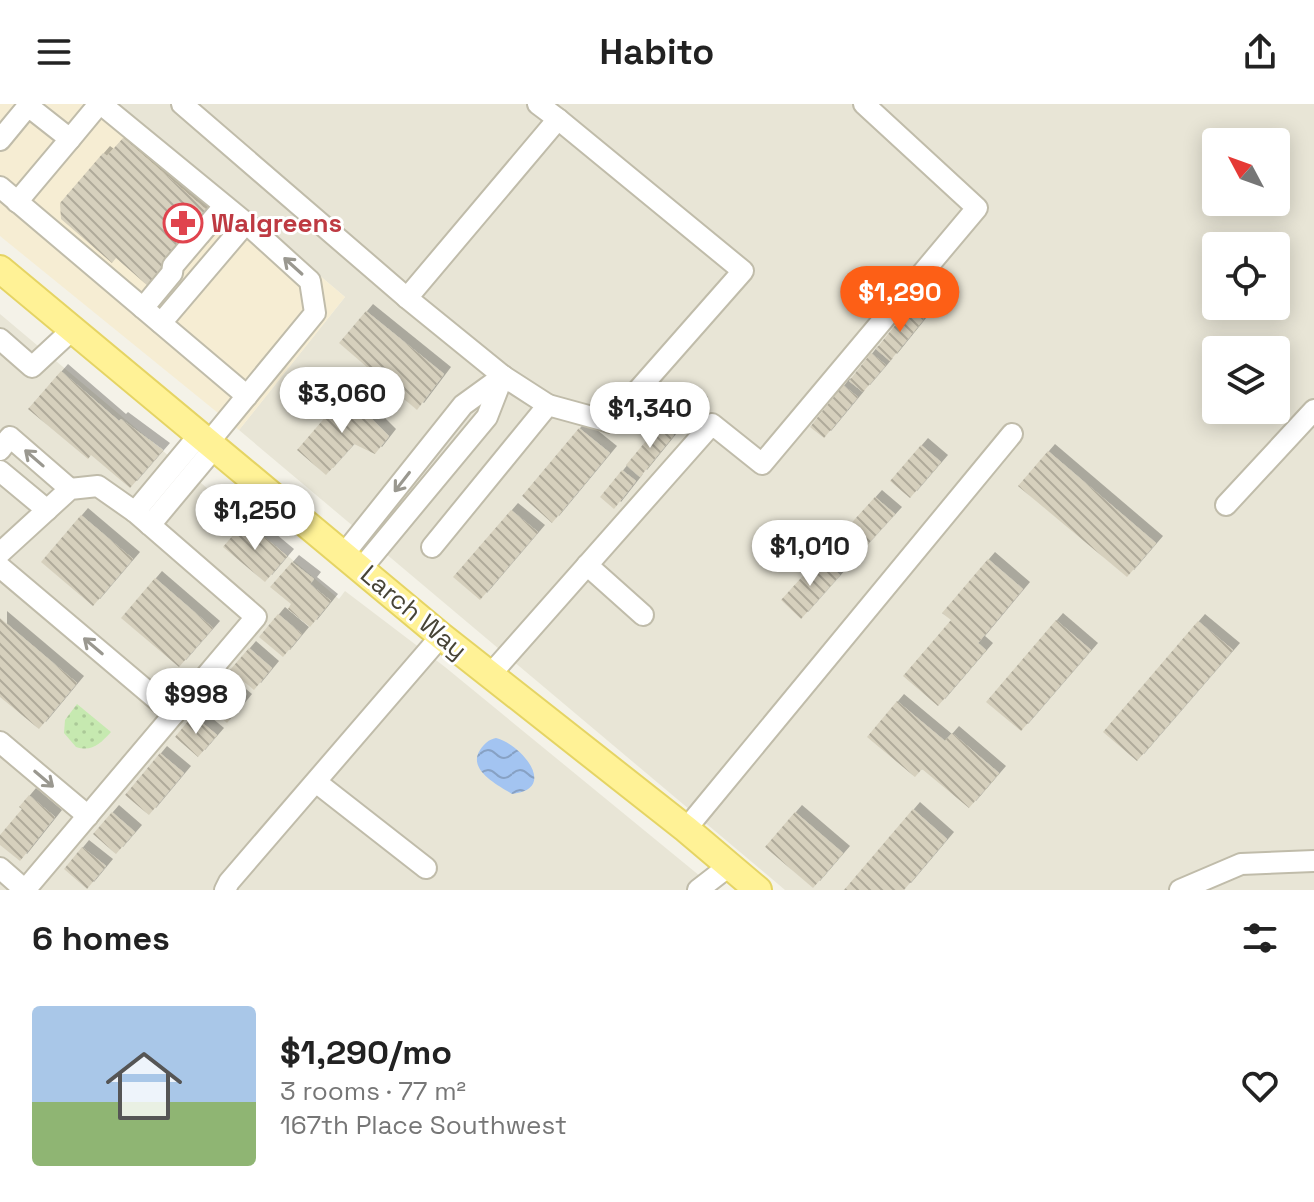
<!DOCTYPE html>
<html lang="en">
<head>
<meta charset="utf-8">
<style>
	body { margin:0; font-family:"Space Grotesk",sans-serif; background:#f2f2f2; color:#222; height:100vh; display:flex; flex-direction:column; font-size:30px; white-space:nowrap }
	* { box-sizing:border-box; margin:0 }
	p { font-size:26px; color:#767676 }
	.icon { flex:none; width:44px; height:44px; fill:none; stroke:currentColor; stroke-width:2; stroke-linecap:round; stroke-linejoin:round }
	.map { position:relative; height:786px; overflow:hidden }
	.drawer { display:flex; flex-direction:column; background:#fff; flex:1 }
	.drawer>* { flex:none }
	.needle { width:52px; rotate:311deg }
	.tools { position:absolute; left:1202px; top:24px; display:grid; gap:16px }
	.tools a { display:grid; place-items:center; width:88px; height:88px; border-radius:8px; background:#fff; box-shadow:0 4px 20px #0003; font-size:40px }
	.price { position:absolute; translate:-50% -68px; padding:0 18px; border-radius:28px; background:#fff; color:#222; font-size:26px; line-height:52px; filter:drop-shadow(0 2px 4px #0008) }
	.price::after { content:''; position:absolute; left:50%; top:48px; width:24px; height:18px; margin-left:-12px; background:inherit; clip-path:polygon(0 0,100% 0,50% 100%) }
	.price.active { background:#fd5f16; color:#fff }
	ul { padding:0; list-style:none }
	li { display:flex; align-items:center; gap:24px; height:200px; padding:0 32px }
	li+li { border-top:2px solid #e0e0e0 }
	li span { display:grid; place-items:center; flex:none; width:224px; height:160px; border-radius:8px; color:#555 }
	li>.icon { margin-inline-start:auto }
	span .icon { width:96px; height:96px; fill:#fffc; stroke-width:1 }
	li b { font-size:34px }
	h2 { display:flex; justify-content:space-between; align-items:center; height:96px; padding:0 32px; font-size:34px }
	header { display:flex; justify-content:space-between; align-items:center; height:104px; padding:0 32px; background:#fff; font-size:36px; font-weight:600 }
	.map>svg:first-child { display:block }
</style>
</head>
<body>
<header><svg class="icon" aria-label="menu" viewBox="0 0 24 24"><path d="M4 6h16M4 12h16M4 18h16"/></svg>Habito<svg class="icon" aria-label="share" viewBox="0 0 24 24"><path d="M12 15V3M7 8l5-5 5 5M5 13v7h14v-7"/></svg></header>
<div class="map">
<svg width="1314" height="786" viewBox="0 0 1314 786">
	<defs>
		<pattern id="park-dots" width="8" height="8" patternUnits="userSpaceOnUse" patternTransform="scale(2)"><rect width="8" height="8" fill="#c6e9b0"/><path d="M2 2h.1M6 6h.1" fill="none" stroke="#abc998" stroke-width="1.8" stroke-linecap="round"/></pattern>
		<pattern id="water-waves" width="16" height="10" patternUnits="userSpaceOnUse" patternTransform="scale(2)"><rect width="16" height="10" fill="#a3c4f1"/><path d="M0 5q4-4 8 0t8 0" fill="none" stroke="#87a1c4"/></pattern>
		<pattern id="building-back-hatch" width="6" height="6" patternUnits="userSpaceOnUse" patternTransform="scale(2)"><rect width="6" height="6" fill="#d6d0bd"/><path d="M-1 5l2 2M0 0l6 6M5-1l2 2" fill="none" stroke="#afaa9a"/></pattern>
		<filter id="shadow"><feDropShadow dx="7" dy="-7" stdDeviation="0" flood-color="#0004"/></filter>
	</defs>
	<rect width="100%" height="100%" fill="#f4f2e8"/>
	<g fill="#e8e5d6" fill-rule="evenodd">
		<path d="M117 0H1314V786H785L239 326 345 193ZM1216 38H1276V98H1216ZM1216 142H1276V202H1216ZM1216 246H1276V306H1216Z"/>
		<polygon points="0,210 339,495 345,487 445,563 717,786 0,786"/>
	</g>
	<polygon fill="#f6edd3" points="0,0 117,0 345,193 239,326 0,132"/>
	<path fill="url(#park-dots)" d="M77 600 111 628C100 640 92 648 76 643L64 629 65 616Z"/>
	<path fill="url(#water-waves)" d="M496 634C521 640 559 685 512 690 498 681 467 666 480 646 485 639 488 636 496 634Z"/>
	<g fill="url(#building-back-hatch)" filter="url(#shadow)">
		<polygon points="123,34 210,109 204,117 216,128 201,146 188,135 148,182 116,154 112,159 61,115 60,99 103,49 107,52"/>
		<polygon points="909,204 924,215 890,257 876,245"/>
		<polygon points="366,207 444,270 417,306 339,239"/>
		<polygon points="871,249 886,261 863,288 849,277"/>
		<polygon points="61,267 119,317 121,315 163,346 130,384 91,351 88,355 28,305"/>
		<polygon points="843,281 858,293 824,334 810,323"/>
		<polygon points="686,288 701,300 678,327 664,316"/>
		<polygon points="346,289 389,332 375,350 354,340 326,371 297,346"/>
		<polygon points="660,320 674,331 640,373 626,361"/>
		<polygon points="579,324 610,349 552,419 522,392"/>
		<polygon points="921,341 941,358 910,394 890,377"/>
		<polygon points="1048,347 1156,439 1127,473 1018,382"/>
		<polygon points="622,366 636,377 614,405 600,393"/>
		<polygon points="875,393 895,410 855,454 836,436"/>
		<polygon points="511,406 538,428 480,496 453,473"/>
		<polygon points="81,411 133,455 93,502 41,458"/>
		<polygon points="245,417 287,452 265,478 223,443"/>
		<polygon points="820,453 840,471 801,515 781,496"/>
		<polygon points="988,455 1023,485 978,539 986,546 938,602 903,572 951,516 942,509"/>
		<polygon points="292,458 314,475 310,480 331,497 310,523 288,505 291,500 270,483"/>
		<polygon points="155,474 213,524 179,563 121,514"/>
		<polygon points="278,510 302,530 283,553 259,533"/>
		<polygon points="0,514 77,579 39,625 0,593"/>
		<polygon points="1056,516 1091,546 1021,627 986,598"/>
		<polygon points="1198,517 1233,546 1137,657 1103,628"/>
		<polygon points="249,544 272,564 254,586 230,566"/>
		<polygon points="222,578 245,597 227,619 204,599"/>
		<polygon points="897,597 945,637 952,629 999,669 969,704 922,665 915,673 867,633"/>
		<polygon points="193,611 217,631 198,653 175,633"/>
		<polygon points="160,649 184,669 149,711 125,691"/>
		<polygon points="29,691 55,713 20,757 0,741 0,731 22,705 19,703"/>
		<polygon points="913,705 947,735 904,786 844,786"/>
		<polygon points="112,708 135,728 116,750 93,730"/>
		<polygon points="795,708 843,749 813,784 765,743"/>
		<polygon points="82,743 106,762 87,785 64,765"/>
	</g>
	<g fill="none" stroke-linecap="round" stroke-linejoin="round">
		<defs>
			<g id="minor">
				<polyline points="101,0 246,119 310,177 315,209 209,338"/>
				<polyline points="182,0 407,194 503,272 548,301"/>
				<polyline points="0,36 28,2 70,35 99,0"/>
				<polyline points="0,83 247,292"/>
				<polyline points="17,98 70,35"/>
				<polyline points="407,194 558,15 538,0"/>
				<polyline points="143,204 172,169 173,162 224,102"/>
				<polyline points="161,219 246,119"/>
				<polyline points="0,235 32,263 73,225"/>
				<polyline points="0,346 10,333 70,385"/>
				<polyline points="0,367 47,406"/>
				<polyline points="1226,401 1314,306"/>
				<polyline points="135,408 200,330"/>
				<polyline points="150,421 215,343"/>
				<polyline points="432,443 548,301 610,318 743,167 558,15"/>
				<polyline points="0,449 70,385 98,382 135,408 256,513 25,786 0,764"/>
				<polyline points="344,450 463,301 503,272"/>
				<polyline points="587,461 643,511"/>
				<polyline points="0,463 174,610"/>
				<polyline points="361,465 487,313 503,272"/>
				<polyline points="490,571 712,320 762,360 977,104 864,0"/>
				<polyline points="0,638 88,712"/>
				<polyline points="316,678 426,764"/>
				<polyline points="686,725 1012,330"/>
				<polyline points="225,786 229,778 441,532"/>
				<polyline points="698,786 729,762"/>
				<polyline points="1180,786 1241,760 1314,757"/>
			</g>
			<polyline id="major" points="0,165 441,532 686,725 758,786"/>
		</defs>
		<use href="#minor" stroke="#c0bcaa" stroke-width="24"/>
		<use href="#major" stroke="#e5d464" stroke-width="30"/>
		<use href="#minor" stroke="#fff" stroke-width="20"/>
		<use href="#major" stroke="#fff296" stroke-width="26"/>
	</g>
	<defs><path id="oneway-shaft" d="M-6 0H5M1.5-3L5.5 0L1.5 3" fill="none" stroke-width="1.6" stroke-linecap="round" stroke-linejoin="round" transform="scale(2)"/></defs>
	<g stroke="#9a9890">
		<use href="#oneway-shaft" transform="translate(293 162) rotate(-138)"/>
		<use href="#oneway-shaft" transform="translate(34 354) rotate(-139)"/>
		<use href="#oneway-shaft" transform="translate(402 378) rotate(128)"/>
		<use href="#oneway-shaft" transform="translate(93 542) rotate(-140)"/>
		<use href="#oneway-shaft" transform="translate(44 675) rotate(40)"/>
	</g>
	<defs>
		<symbol id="pharmacy-ring" viewBox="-11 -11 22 22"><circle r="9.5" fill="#fff" stroke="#e0444e" stroke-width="1.5"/><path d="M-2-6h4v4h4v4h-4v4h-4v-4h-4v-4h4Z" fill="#e0444e"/></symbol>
	</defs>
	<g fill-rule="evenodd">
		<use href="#pharmacy-ring" x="161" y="97" width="44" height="44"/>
	</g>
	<g text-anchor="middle" stroke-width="6" stroke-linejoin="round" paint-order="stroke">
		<g font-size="26" font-weight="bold" fill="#be3a42" stroke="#fff" text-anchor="start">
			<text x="211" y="128">Walgreens</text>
		</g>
		<g font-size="26" fill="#474436" stroke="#fff">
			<text transform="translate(414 508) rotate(40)" y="9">Larch Way</text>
		</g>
	</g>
</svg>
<div class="tools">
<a><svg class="needle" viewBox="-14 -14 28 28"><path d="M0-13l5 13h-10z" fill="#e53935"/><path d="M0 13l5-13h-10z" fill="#767676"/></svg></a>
<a><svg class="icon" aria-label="locate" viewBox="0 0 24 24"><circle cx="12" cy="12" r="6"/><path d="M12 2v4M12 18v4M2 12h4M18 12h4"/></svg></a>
<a><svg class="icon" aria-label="layers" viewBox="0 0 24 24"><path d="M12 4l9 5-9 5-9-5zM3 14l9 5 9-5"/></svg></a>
</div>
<b class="price active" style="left:900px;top:230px">$1,290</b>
<b class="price" style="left:342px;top:331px">$3,060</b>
<b class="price" style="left:650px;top:346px">$1,340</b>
<b class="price" style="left:255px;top:448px">$1,250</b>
<b class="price" style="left:810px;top:484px">$1,010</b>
<b class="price" style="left:196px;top:632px">$998</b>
</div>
<section class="drawer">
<h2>6 homes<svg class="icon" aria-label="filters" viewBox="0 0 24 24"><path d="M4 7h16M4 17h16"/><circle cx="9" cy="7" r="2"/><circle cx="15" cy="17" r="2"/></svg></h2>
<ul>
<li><span style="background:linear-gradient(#a9c7e8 60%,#8fb573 0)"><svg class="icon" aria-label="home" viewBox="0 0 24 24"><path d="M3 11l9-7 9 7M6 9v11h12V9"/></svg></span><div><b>$1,290/mo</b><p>3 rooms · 77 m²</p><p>167th Place Southwest</p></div><svg class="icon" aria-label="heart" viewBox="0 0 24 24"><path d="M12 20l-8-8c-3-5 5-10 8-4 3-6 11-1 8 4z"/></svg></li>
</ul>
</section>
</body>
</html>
